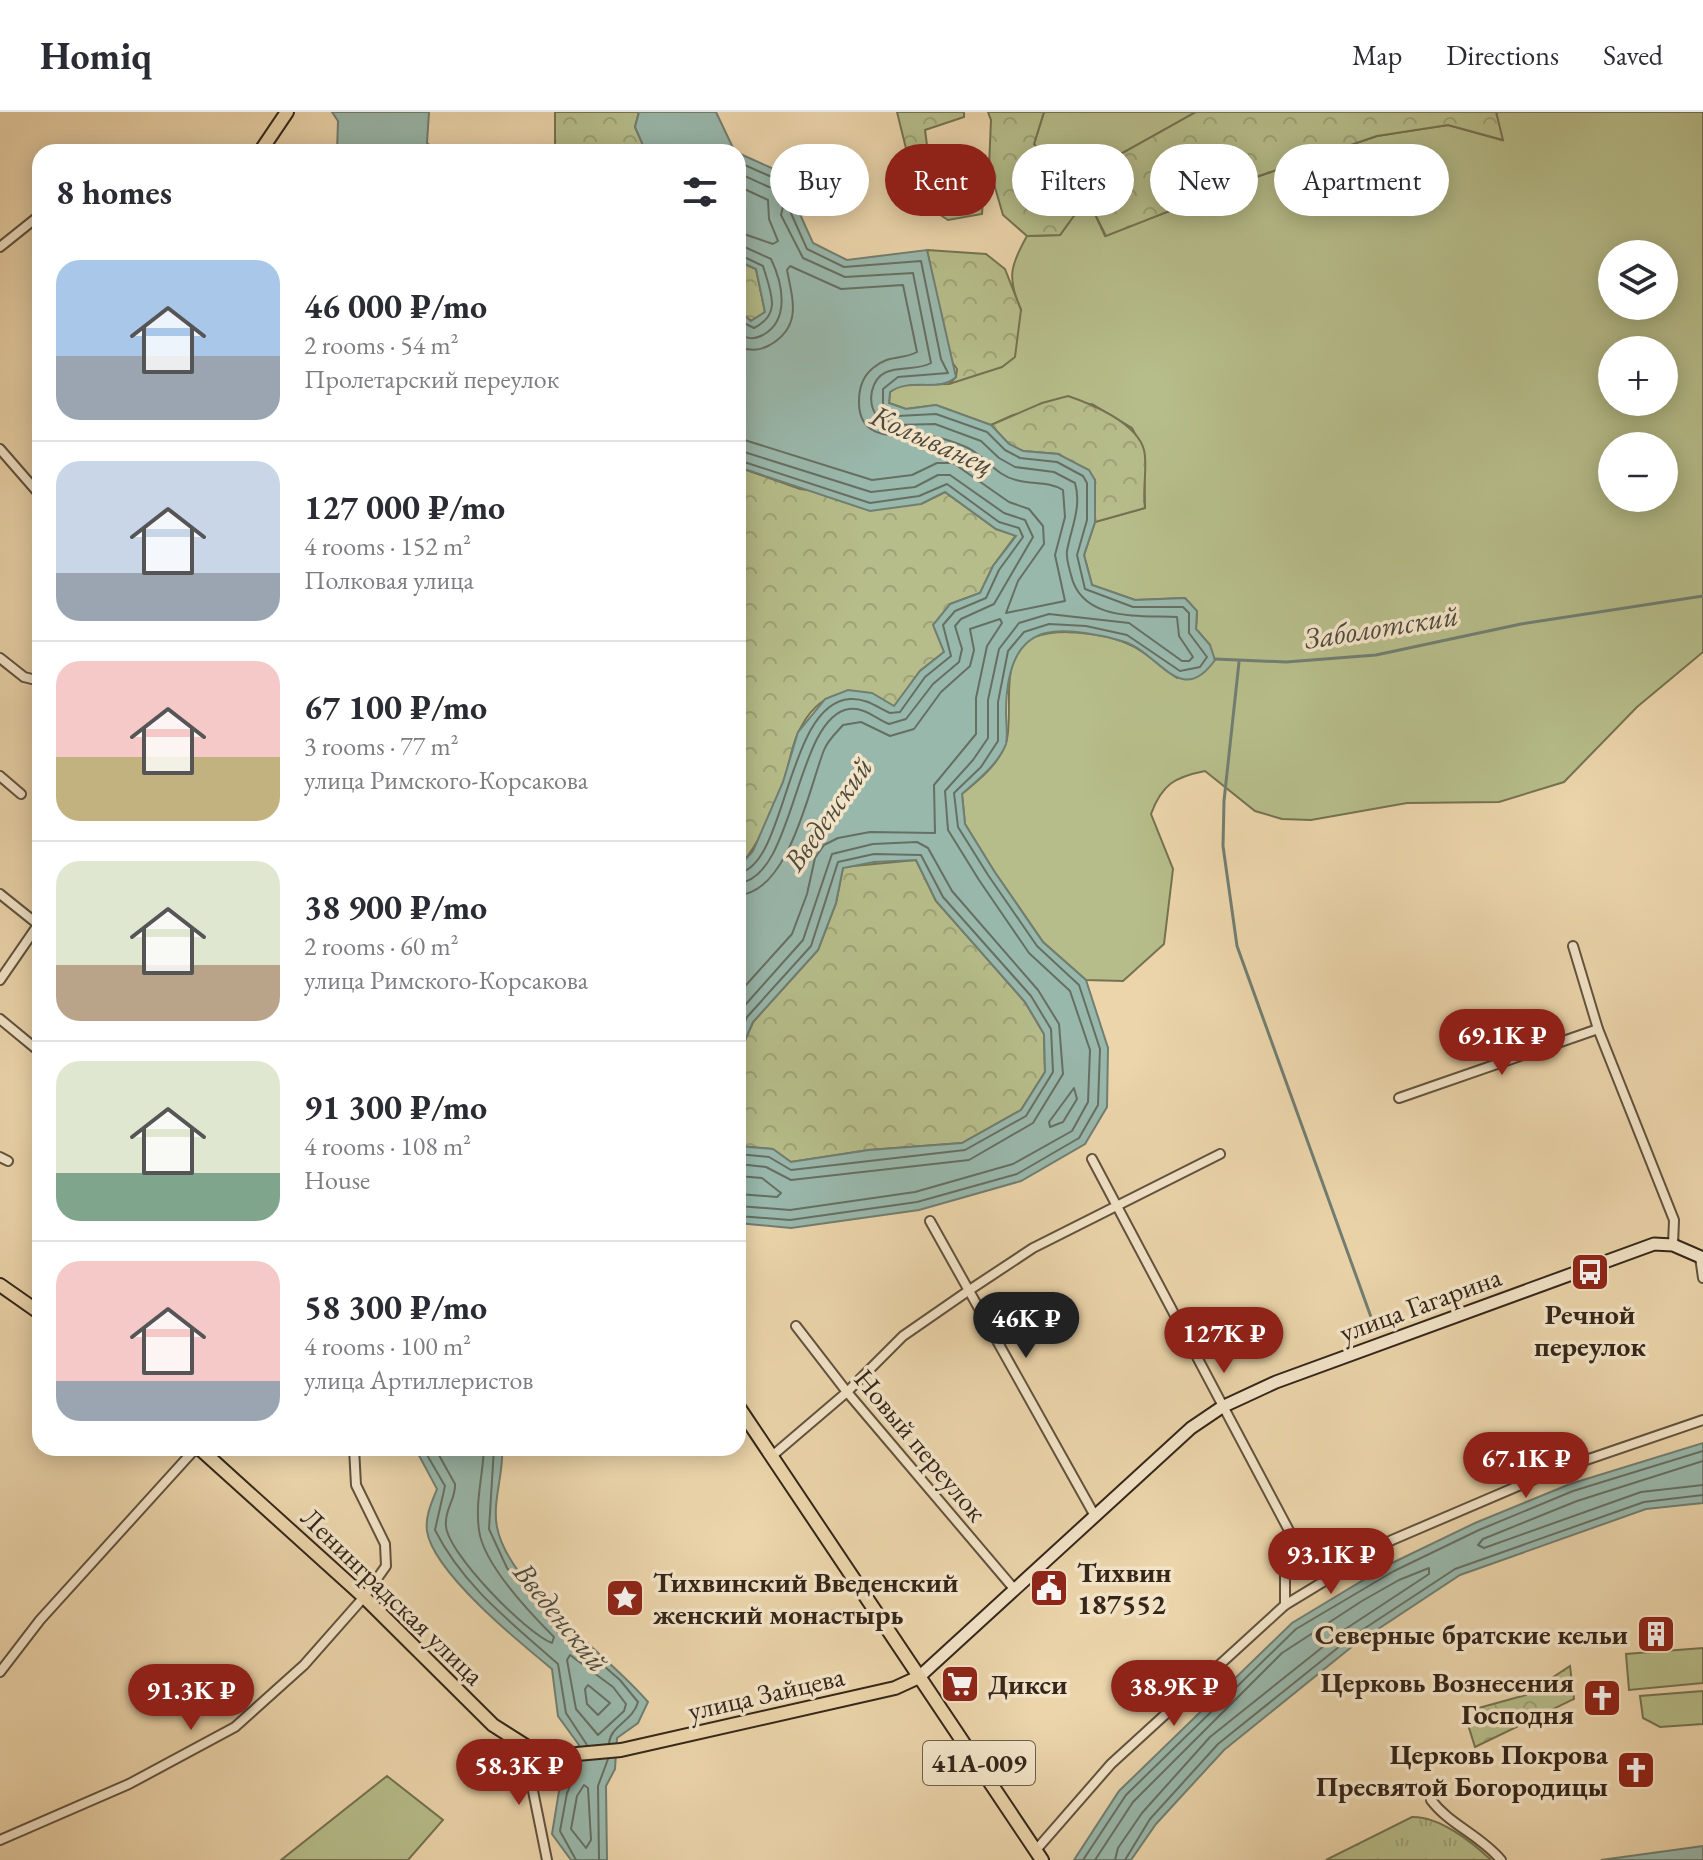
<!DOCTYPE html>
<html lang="en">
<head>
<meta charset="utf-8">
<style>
	body { margin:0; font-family:"EB Garamond",serif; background:#f7f7f7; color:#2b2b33; height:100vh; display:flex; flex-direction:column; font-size:30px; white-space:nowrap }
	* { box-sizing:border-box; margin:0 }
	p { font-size:26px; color:#7c7c81 }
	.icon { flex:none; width:44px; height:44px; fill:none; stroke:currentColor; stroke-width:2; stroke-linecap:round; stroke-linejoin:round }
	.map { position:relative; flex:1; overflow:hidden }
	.panel { position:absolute; left:32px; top:32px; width:714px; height:1312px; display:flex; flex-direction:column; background:#fff; border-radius:24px; box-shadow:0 4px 20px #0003 }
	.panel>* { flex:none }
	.top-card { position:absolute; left:770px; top:32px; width:760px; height:72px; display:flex; gap:16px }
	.buttons { position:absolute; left:1598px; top:128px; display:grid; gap:16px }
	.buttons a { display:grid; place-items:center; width:80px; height:80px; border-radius:50%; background:#fff; box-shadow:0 4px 20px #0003; font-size:40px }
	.price { position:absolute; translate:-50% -68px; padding:0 18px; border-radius:28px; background:#8f2418; color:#fff; font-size:26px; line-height:52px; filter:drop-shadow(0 2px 4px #0008) }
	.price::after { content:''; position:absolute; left:50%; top:48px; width:24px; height:18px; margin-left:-12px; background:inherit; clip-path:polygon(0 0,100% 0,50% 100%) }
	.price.on { background:#222; color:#fff }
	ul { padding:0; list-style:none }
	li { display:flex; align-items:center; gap:24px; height:200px; padding:0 24px }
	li+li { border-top:2px solid #e1e1e2 }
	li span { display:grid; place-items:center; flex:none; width:224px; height:160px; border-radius:24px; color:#555 }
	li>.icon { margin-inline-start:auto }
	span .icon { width:96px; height:96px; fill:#fffc; stroke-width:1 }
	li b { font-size:34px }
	h2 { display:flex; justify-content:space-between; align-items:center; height:96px; padding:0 24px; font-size:34px }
	.tag { padding:0 28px; border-radius:36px; background:#fff; box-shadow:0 4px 20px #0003; font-size:28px; line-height:72px }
	.tag.on { background:#8f2418; color:#fff }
	header { display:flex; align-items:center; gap:48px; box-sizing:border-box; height:112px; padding:0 40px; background:#fff; border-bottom:2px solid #e1e1e2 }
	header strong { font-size:38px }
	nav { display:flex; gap:44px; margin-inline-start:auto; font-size:28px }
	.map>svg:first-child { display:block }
</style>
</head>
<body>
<header>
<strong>Homiq</strong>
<nav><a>Map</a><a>Directions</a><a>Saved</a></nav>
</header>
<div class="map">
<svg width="1703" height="1748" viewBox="0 0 1703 1748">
	<defs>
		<pattern id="forest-crowns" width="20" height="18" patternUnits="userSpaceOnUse" patternTransform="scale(2)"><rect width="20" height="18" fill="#b6bd8a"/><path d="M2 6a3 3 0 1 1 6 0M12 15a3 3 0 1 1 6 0" fill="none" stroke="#9da276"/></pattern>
		<pattern id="park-tufts" width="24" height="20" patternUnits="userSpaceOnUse" patternTransform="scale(2)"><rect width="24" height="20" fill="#b6bd8a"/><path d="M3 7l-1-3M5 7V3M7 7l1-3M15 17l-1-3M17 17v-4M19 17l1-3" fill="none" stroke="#9da276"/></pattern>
	</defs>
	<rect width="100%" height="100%" fill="#ecd5ab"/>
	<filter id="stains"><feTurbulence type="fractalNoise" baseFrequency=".0025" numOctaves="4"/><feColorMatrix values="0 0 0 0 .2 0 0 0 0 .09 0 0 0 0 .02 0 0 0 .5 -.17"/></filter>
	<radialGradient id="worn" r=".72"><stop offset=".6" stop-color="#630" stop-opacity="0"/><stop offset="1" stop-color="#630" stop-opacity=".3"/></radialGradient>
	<g fill="#b6bd8a" stroke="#757252" stroke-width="2" fill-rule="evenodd">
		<polygon points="1044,0 1196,0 1086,61 1053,59 1034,32"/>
		<path d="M1496 0H1703V540L1637 595 1564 670 1499 690 1407 691 1311 708 1282 707 1255 699 1205 659C1175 665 1162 672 1151 702L1173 757 1164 832 1123 869 1086 868 1043 830 994 759 965 712 962 682C978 669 999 652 1006 631 1013 609 1003 565 1017 540 1033 510 1100 520 1126 531 1145 538 1160 555 1177 566L1210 533 1196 517 1197 499 1185 486 1135 488 1092 473 1084 443 1095 410 1145 396 1144 339 1132 316 1092 292 1013 303 991 313 936 293 906 297 889 291 890 280 900 273 949 272 1021 198C1007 166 1010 154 1027 124L1060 123 1087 85 1105 124 1256 65 1377 24 1448 13 1502 28ZM1612 142H1664V194H1612ZM1612 238H1664V290H1612ZM1612 334H1664V386H1612Z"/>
		<polygon points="1703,1536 1703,1571 1629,1578 1626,1542"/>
		<polygon points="1703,1579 1703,1612 1660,1615 1643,1606 1640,1584"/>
		<polygon points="387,1664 443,1708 408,1748 281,1748"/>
	</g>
	<g fill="url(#forest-crowns)" stroke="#757252" stroke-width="2">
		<polygon points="555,0 639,0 635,15 646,40 555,40"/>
		<polygon points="897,0 964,0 964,5 925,18 933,79 952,88 983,87 982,102 948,108 919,89"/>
		<polygon points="988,0 1044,0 1034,32 1053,59 1087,61 1196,0 1496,0 1503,28 1448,13 1377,24 1256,65 1106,124 1087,86 1060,123 1027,124 1003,103 989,55 991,8"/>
		<polygon points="927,138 986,142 1005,157 1021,198 1015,245 1002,255 949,272 956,265 957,257 949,246"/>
		<polygon points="738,149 756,157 765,200 751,209 738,198"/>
		<path d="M1068 284C1092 292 1137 311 1144 338 1148 355 1142 377 1145 396L1095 410V368L1059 342 1023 339 1009 332 991 313 1042 291Z"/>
		<path d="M738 355 800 377 921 392 945 380 996 417 1016 423 993 454 980 481 950 492 944 540 920 559 894 595C854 571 819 576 798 621 791 636 789 654 784 669 773 699 760 732 738 756Z"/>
		<polygon points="916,748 936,789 1025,890 1044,922 1045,960 1021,998 962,1031 869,1038 791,1050 772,1037 738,1034 738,944 753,910 818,838 836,791 843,755"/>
		<polygon points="1570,1554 1574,1587 1475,1635 1464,1600 1526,1583"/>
	</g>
	<path fill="url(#park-tufts)" stroke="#757252" stroke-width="2" d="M1412 1705C1439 1704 1472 1730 1491 1748H1326Z"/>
	<g fill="#99b8ac" stroke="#717e72" stroke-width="2">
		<polygon points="332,0 429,0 427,31 439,40 337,40 338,9"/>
		<polygon points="639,0 716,0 735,40 646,40 635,15"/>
		<path d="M738 41 776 58 829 59 798 98 813 131 847 148 927 138 956 265C939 281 910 265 890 280L889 291 906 297 936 293 991 313 1009 332 1023 339 1058 342 1089 358 1095 368V410L1084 443 1092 473 1135 488 1185 486 1197 499 1196 517 1210 533 1215 548C1181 596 1160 542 1125 530 1103 523 1068 516 1046 521 1011 529 1006 570 1006 601 1006 610 1008 623 1006 632 998 652 978 668 962 682L965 712 994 759 1043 830 1086 868 1108 936 1107 995 1085 1032 1021 1069 919 1098 791 1116 738 1111V1034L773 1037 791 1050 869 1038 962 1031 1021 998 1045 960 1044 922 1025 890 936 789 916 748 874 750 843 756 836 791 818 838 753 910 738 944V756L753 739 783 670 798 620 825 587 848 578 872 581 894 594 920 559 944 540 933 513 950 492 980 481 993 454 1016 424 996 417 945 380 921 392 870 399 738 355V198L751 209 765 200 756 157 738 149Z"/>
		<polygon points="1703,1331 1703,1391 1646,1397 1460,1463 1354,1533 1224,1638 1156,1712 1131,1748 1074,1748 1119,1679 1292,1511 1390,1452 1475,1411 1570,1372"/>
		<path d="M502 1336C504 1362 492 1389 497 1415 508 1475 609 1543 648 1590L638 1611 617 1626 615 1657 606 1674 607 1748H571L552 1722 559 1679 579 1633 558 1604 552 1557C519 1530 433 1460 427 1419 425 1404 432 1390 437 1377L415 1336Z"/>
		<polygon points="1703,1734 1703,1748 1601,1748"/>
	</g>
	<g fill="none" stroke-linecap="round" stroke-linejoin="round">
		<g stroke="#666f63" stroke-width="2">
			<polyline points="738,50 774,66 807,68 790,99 807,137 844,155 921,149 941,247 948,261 898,265 883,277 883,296 897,304 936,302 987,320 1005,338 1020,346 1057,350 1083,364 1087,371 1087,408 1077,443 1085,477 1133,495 1183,495 1189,501 1189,521 1207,545 1200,555 1180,559 1127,523 1086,514 1049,512 1024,520 1008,539 998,590 998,629 981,655 954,681 958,715 988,763 1037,834 1079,873 1100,937 1098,993 1079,1026 1017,1062 917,1090 790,1108 738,1104"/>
			<path d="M738 61 769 75 787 78 781 103 803 146 845 165 913 161 931 251C913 262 879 247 872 279 870 288 871 295 876 303L895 313 935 312 981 329 999 346 1015 355 1054 360 1075 371C1082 395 1071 416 1067 439 1066 447 1069 455 1071 463 1082 510 1139 503 1177 505L1179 524 1193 545 1189 549H1182L1129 511 1049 502 1019 511 999 537 988 588V626L973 648 945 679 948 718 979 768 1029 841 1070 879 1090 938 1088 990 1072 1019 1013 1052 915 1080 790 1098 738 1094"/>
			<polyline points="738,74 768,88 769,107 778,129 773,132 738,120"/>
			<path d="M738 132 771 147C783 172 790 208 763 223 753 228 747 227 738 221"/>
			<path d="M738 142 763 154C771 181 782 202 754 216L738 208"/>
			<path d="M738 235C750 239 759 239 770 233 802 214 793 189 787 158L790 154 841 177 903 173 917 240C903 248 889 242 873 256 863 264 859 276 859 289 858 337 911 319 936 325 948 328 967 334 976 341 990 351 999 364 1016 368 1033 373 1048 369 1063 378L1065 405 1055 443 1065 489 1006 501 1018 469 1044 432 1043 414 1029 397 1009 390 953 351H937L912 363 872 368 738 326"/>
			<path d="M738 338 871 380 915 375 938 363H950L1004 401 1025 408 1033 425 994 492 961 507 955 514 962 537 959 550 933 572 906 607 889 612C876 607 865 595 849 597 795 605 795 768 738 771"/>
			<path d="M738 348 870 391 919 384 947 372 999 410 1019 416 1023 425 999 458 986 486 955 499 943 513 951 544 925 565 900 600 890 601C877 595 866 586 850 587 786 591 787 755 738 761"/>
			<path d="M738 783C789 781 809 676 824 638 828 628 837 620 843 613L861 610 890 624 914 617 941 580 970 554 974 538 970 517 1000 507 1002 511 987 534 976 586V622L934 673 935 721 870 720 838 726 824 733 815 746 807 782 792 822 738 882"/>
			<polyline points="738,901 803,828 832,742 873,732 917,730 928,736 952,779 1038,878 1059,912 1063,962 1033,1011 969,1048 791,1068 766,1055 738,1052"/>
			<polyline points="738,925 747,905 811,834 838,750 874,742 921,743 943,785 1031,884 1051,917 1053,960 1026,1004 965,1038 791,1058 769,1045 738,1042"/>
			<polygon points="1074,976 1077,987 1063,1010 1050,1015 1049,1010"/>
			<polyline points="738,1064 762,1066 781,1081 777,1085 738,1082"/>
			<path d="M423 1336 445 1374 435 1418C463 1474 512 1511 558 1552L566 1601 587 1633"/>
			<path d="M435 1336 455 1372C456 1387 444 1398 446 1414 448 1442 526 1521 552 1531L554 1525C530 1501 483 1452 479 1418 475 1390 483 1363 484 1336"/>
			<path d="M494 1336 489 1417 507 1456 550 1507 620 1568 638 1590C633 1609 611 1613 609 1631"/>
			<polyline points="1703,1349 1577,1389 1483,1427 1478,1433 1484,1436 1641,1380 1703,1373"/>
			<polygon points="570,1543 613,1575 626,1592 624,1599 598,1623 576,1597 567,1548"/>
			<polygon points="588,1573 610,1591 598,1603 587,1592 585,1577"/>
			<polygon points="584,1673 588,1676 591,1728 586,1736 571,1717 577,1684"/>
			<polyline points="576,1748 560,1719 567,1681 581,1650"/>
			<polyline points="599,1748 598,1674 608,1647"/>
			<polyline points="1083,1748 1126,1683 1296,1517 1394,1459 1479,1418 1573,1379 1703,1339"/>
			<polyline points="1095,1748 1133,1690 1282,1541 1362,1489 1399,1468 1429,1456 1429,1462 1344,1518 1210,1625 1142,1701 1118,1736 1115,1748"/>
			<polyline points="1125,1748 1150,1707 1218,1632 1350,1526 1455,1457 1644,1390 1703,1383"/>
		</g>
		<g stroke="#717e72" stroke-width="3">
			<polyline points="1215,547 1286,550 1376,543 1521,512 1703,484"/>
			<polyline points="1239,550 1224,689 1223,734 1237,834 1371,1205"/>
		</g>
		<defs>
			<g id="street">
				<polyline points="0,135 40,103"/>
				<polyline points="0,337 40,383"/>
				<polyline points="0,546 24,565 40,569"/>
				<polyline points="0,664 21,682"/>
				<polyline points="0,782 40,814"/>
				<polyline points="1573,834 1598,917 1674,1108 1673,1133"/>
				<polyline points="0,868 40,810"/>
				<polyline points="0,907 40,940"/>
				<polyline points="1399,986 1598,917"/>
				<polyline points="0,1045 8,1049"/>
				<polyline points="1092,1047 1294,1428 1285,1455 1285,1493"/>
				<polyline points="930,1109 1095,1404"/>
				<polyline points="1700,1145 1703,1166"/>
				<polyline points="796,1214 847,1280 1015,1478"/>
				<polyline points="772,1344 847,1280 903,1224 968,1179 1033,1136 1220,1042"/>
				<polyline points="0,1560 40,1508 196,1336"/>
				<polyline points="534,1639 532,1674 547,1748"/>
				<path d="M1431 1688C1450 1713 1480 1723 1501 1748"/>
				<polyline points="0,1728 129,1672 235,1615 304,1553 364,1485 386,1454 385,1432 356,1373 354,1336"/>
				<polyline points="1036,1738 1111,1652 1285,1493 1392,1428 1551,1360 1703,1308"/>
			</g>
			<polyline id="secondary" points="919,1565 1191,1316 1222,1295 1276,1270 1654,1132 1673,1133 1703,1146"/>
			<g id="primary">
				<polyline points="260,40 287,0"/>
				<polyline points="0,1173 40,1201"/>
				<polyline points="738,1294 1042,1748"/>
				<polyline points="199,1336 364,1485 493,1613 534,1639 566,1643 621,1638 895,1576 919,1565"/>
			</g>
		</defs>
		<use href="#street" stroke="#62523e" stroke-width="12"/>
		<use href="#secondary" stroke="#34261a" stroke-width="15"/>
		<use href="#primary" stroke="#34261a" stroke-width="16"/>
		<use href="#street" stroke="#f3e4c8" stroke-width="8"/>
		<use href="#secondary" stroke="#f3e4c8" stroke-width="11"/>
		<use href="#primary" stroke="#ecd5ab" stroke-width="12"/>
	</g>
	<defs>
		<symbol id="bus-square" viewBox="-11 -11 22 22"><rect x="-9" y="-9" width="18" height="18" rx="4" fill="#8f2418" stroke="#f3e4c8"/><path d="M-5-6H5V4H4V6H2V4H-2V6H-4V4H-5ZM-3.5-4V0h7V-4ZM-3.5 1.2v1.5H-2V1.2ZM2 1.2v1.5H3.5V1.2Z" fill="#fff"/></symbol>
		<symbol id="civic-square" viewBox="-11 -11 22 22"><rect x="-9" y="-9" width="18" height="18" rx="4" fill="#8f2418" stroke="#f3e4c8"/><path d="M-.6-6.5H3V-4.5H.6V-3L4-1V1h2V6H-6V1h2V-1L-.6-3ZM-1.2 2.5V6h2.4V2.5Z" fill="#fff"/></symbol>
		<symbol id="sight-square" viewBox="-11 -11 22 22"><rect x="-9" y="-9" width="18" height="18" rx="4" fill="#8f2418" stroke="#f3e4c8"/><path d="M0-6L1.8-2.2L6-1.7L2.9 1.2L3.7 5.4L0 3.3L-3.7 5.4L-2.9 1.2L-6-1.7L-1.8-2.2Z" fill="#fff"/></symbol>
		<symbol id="building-square" viewBox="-11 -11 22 22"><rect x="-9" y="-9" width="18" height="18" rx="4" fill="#8f2418" stroke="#f3e4c8"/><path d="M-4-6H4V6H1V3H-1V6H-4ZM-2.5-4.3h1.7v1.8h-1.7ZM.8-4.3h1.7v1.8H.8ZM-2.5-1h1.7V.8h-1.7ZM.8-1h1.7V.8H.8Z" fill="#fff"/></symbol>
		<symbol id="supermarket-square" viewBox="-11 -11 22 22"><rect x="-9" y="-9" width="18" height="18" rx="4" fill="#8f2418" stroke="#f3e4c8"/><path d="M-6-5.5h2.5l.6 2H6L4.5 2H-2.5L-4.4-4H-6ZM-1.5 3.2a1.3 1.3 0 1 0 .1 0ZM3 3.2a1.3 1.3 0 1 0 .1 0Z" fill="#fff"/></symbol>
		<symbol id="church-square" viewBox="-11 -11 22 22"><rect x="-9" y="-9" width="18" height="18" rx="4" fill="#8f2418" stroke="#f3e4c8"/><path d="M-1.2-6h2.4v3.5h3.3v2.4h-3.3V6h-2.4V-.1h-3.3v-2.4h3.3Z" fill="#fff"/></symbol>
	</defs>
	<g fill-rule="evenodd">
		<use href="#bus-square" x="1568" y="1138" width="44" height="44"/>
		<use href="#civic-square" x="1027" y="1454" width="44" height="44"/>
		<use href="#sight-square" x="603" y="1464" width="44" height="44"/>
		<use href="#building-square" x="1634" y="1500" width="44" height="44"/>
		<use href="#supermarket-square" x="938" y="1550" width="44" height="44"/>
		<use href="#church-square" x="1580" y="1564" width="44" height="44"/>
		<use href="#church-square" x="1614" y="1636" width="44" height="44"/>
	</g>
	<g text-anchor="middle" stroke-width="7" stroke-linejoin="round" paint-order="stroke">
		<rect fill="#f3e4c8" stroke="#6d5f4e" stroke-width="2" x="923" y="1629" width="112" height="44" rx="6"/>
		<g font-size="26" font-weight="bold" fill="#34261a">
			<text x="979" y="1660">41А-009</text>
		</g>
		<g font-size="28" fill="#34261a" stroke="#f3e4c8">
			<text transform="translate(1420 1192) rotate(-20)" y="10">улица Гагарина</text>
			<text transform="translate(921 1333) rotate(50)" y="10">Новый переулок</text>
			<text transform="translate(393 1484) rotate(44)" y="10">Ленинградская улица</text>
			<text transform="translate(766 1581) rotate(-13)" y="10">улица Зайцева</text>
		</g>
		<g font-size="28" font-weight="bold" fill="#34261a" stroke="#f3e4c8" text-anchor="start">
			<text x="1590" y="1212" text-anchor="middle">Речной<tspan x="1590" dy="32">переулок</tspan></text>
			<text x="1077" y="1470">Тихвин<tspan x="1077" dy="32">187552</tspan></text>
			<text x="653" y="1480">Тихвинский Введенский<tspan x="653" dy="32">женский монастырь</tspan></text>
			<text x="1628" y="1532" text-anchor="end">Северные братские кельи</text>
			<text x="1574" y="1580" text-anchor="end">Церковь Вознесения<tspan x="1574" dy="32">Господня</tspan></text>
			<text x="988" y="1582">Дикси</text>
			<text x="1608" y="1652" text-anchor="end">Церковь Покрова<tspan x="1608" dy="32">Пресвятой Богородицы</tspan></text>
		</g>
		<g font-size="30" font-style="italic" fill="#4d4a3e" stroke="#f3e4c8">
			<text transform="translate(932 328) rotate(24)" y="10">Колыванец</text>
			<text transform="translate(1381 515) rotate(-9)" y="10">Заболотский</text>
			<text transform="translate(828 702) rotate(-55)" y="10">Введенский</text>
			<text transform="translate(561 1505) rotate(51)" y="10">Введенский</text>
		</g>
	</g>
	<rect width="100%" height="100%" filter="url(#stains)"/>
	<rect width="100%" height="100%" fill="url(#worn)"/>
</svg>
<div class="buttons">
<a><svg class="icon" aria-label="layers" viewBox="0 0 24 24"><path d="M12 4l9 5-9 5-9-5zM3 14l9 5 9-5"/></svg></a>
<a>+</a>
<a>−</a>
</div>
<b class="price" style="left:1502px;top:965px">69.1K ₽</b>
<b class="price on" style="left:1026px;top:1248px">46K ₽</b>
<b class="price" style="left:1224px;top:1263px">127K ₽</b>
<b class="price" style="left:1526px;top:1388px">67.1K ₽</b>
<b class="price" style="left:1331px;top:1484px">93.1K ₽</b>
<b class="price" style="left:1174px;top:1616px">38.9K ₽</b>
<b class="price" style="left:191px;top:1620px">91.3K ₽</b>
<b class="price" style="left:519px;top:1695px">58.3K ₽</b>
<div class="top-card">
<a class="tag">Buy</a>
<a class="tag on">Rent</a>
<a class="tag">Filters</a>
<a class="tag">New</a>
<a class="tag">Apartment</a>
</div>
<section class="panel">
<h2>8 homes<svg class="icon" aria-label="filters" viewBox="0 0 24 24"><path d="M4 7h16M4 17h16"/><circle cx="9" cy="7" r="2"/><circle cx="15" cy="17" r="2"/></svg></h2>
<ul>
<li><span style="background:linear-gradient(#a9c7e8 60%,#9aa5b1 0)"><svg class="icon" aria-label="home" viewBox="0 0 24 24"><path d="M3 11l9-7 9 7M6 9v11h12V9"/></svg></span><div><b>46 000 ₽/mo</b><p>2 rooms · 54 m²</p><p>Пролетарский переулок</p></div></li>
<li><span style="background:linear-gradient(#c9d6e8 70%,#9aa5b1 0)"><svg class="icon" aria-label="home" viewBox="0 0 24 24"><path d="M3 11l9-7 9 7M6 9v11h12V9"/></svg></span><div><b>127 000 ₽/mo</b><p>4 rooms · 152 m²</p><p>Полковая улица</p></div></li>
<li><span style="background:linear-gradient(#f6c9c9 60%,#c2b280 0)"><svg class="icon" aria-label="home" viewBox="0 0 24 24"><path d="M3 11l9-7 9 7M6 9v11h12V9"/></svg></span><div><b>67 100 ₽/mo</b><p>3 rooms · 77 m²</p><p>улица Римского-Корсакова</p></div></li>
<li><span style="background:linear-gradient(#dfe7d0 65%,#b9a48a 0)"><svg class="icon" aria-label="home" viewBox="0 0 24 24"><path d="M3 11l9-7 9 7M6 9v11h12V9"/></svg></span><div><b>38 900 ₽/mo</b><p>2 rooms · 60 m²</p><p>улица Римского-Корсакова</p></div></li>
<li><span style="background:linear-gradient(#dfe7d0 70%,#7fa58c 0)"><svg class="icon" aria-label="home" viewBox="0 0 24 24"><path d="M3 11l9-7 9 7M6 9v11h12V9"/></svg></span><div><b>91 300 ₽/mo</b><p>4 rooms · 108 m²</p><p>House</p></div></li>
<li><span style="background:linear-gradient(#f6c9c9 75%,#9aa5b1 0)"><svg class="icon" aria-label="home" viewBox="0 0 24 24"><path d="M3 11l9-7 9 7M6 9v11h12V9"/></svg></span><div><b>58 300 ₽/mo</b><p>4 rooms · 100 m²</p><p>улица Артиллеристов</p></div></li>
</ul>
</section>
</div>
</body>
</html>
